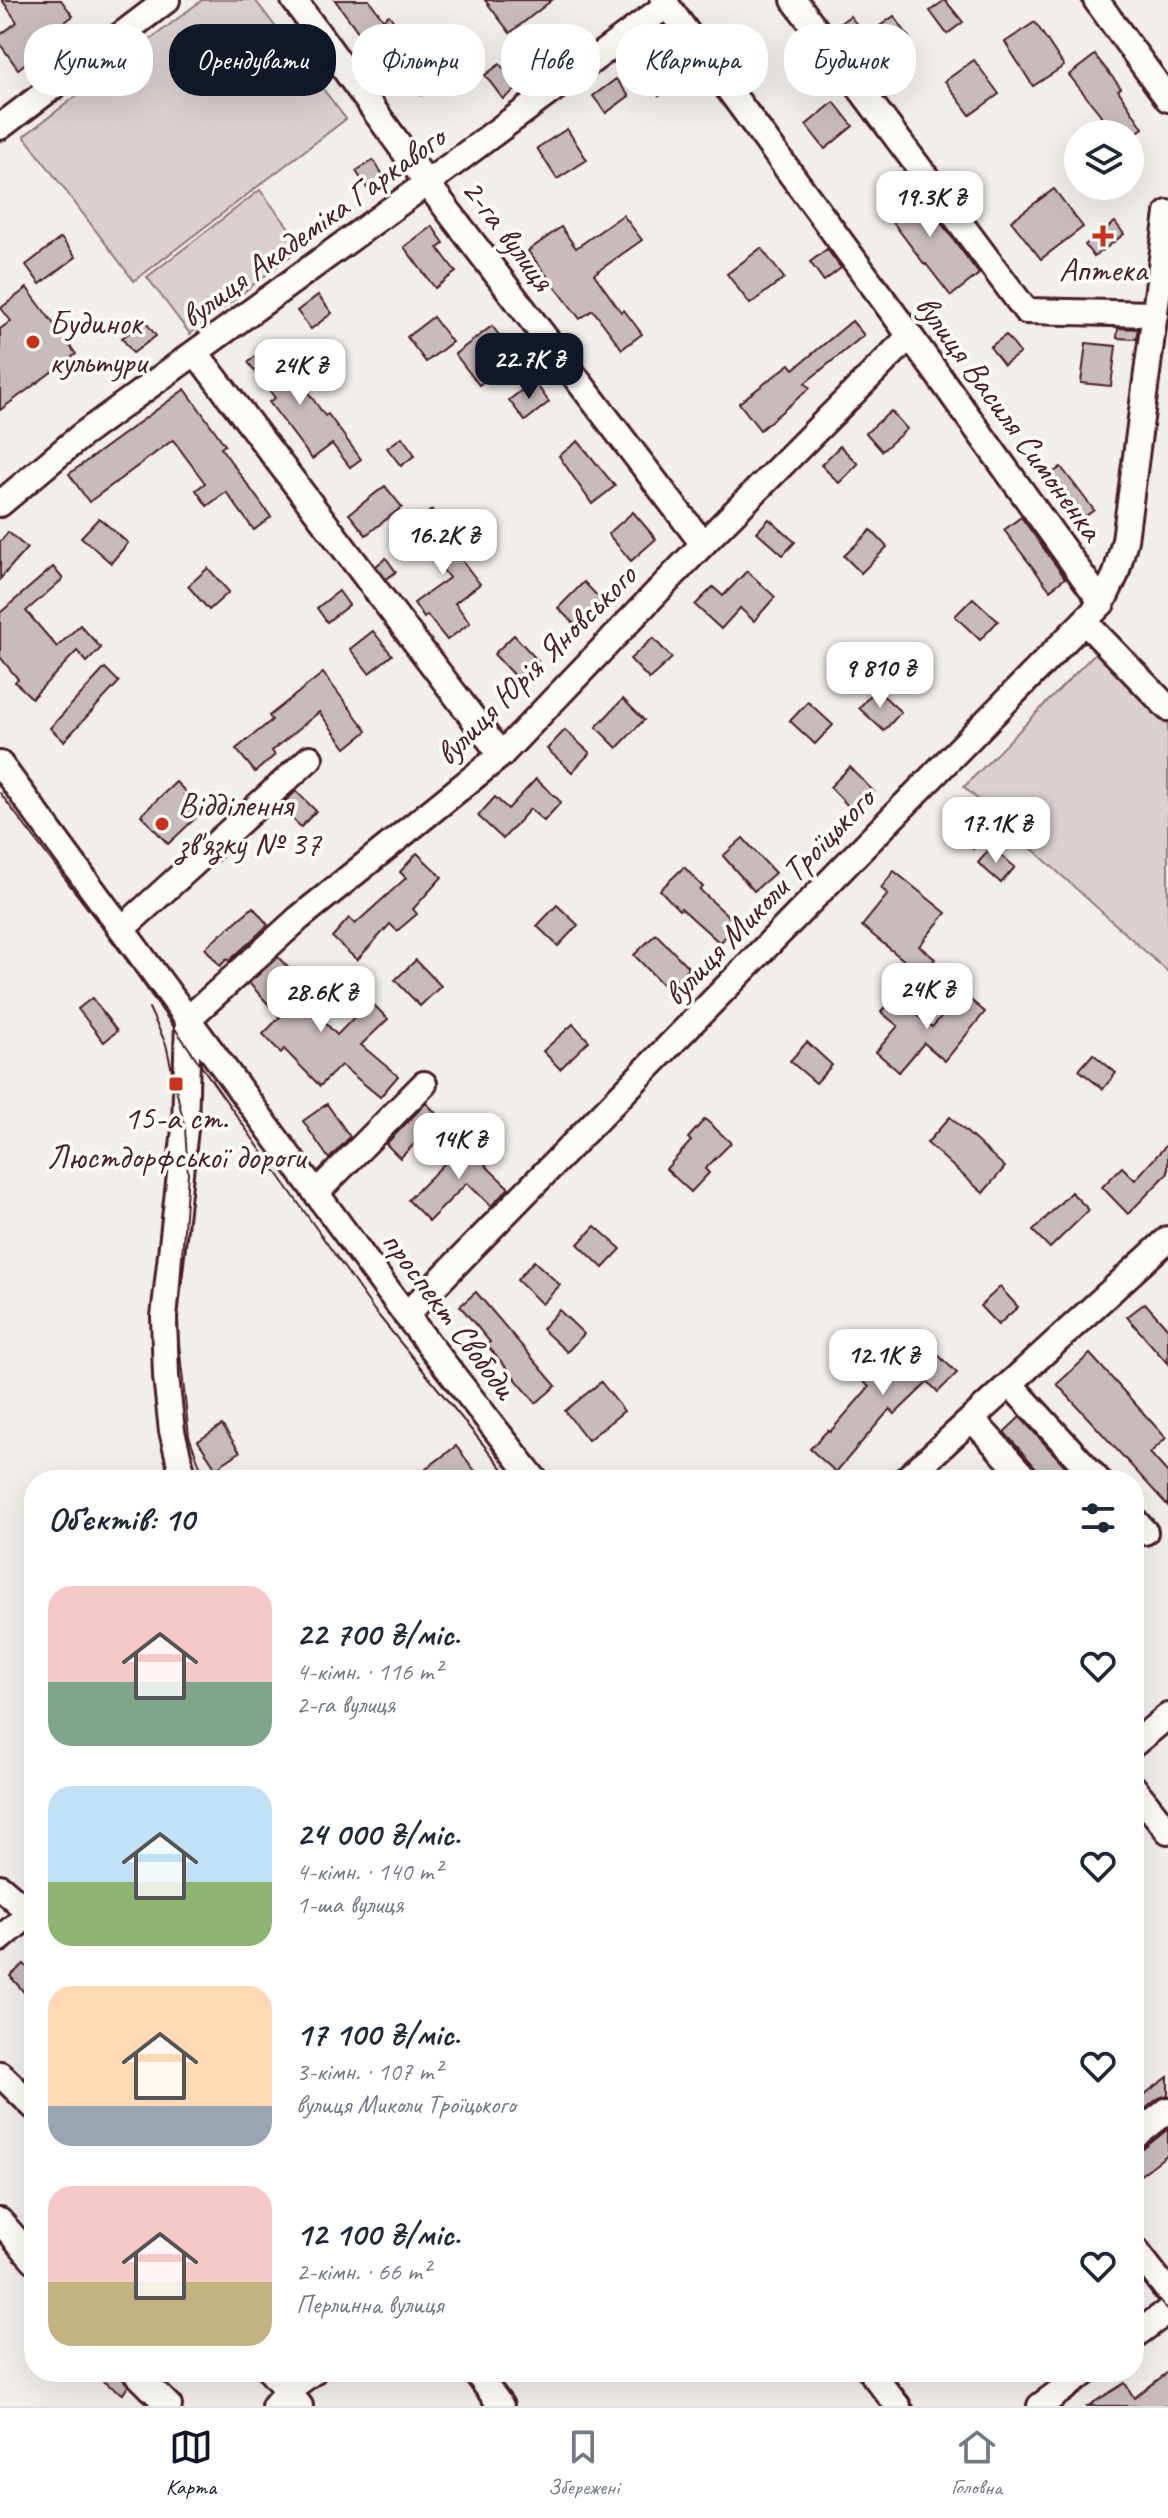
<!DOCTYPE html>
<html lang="uk">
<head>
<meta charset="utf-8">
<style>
	body { margin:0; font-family:Caveat,sans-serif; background:#f2f2f3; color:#1f2937; height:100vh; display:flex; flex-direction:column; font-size:30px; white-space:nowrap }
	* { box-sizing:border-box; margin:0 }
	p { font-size:26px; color:#747a83 }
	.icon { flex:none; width:44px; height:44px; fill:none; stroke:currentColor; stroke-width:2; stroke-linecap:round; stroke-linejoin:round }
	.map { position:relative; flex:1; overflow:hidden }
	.details { position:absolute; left:24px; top:1470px; width:1120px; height:912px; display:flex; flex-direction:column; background:#fff; border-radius:32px; box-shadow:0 8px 32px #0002 }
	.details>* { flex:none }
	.banner { position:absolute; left:24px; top:24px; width:1120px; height:72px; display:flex; gap:16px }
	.tools { position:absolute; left:1064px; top:120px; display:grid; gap:16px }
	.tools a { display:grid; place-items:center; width:80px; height:80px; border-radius:50%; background:#fff; box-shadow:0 8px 32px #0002; font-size:40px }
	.price { position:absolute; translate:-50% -68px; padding:0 18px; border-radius:16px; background:#fff; color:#222; font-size:26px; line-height:52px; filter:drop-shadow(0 2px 4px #0008) }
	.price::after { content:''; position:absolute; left:50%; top:48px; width:24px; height:18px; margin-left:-12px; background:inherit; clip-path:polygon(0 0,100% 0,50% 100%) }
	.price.current { background:#111827; color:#fff }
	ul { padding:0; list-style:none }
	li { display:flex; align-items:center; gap:24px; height:200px; padding:0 24px }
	li span { display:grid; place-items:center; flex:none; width:224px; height:160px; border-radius:24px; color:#555 }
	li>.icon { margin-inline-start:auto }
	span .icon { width:96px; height:96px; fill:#fffc; stroke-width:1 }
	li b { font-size:34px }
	h2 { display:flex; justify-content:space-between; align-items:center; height:96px; padding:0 24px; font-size:34px }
	.tag { padding:0 28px; border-radius:32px; background:#fff; box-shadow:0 8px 32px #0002; font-size:28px; line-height:72px }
	.tag.current { background:#111827; color:#fff }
	.tab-bar { display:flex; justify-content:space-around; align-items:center; height:112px; border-top:2px solid #e0e1e3; background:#fff; font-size:22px; color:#747a83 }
	.tab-bar a { display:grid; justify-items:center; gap:4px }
	.tab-bar .current { color:#111827 }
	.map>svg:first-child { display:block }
</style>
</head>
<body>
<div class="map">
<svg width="1168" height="2406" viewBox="0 0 1168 2406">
	<rect width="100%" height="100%" fill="#f2efeb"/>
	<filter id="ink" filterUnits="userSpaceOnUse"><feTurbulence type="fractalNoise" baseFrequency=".0125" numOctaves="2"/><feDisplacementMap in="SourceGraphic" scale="16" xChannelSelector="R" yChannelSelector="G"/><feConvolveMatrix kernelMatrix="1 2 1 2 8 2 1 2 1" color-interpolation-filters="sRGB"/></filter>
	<g filter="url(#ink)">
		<g fill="#d9d0cf" stroke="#92787d" stroke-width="2">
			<polygon points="202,0 255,0 346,119 134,281 24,136"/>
			<polygon points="260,190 303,246 190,334 147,277"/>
			<polygon points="1104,644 1168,713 1168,972 964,787"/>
		</g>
		<g fill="#c8bbbb" stroke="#4a1f2b" stroke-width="2">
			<polygon points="2,0 61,0 73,16 43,38 49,46 18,69 0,44 0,35 17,22"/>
			<polygon points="335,0 369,0 383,19 389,15 406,38 378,59"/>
			<polygon points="485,0 552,0 510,33"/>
			<polygon points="945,0 963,22 947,34 930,11"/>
			<polygon points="850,16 862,31 845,43 834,28"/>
			<polygon points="894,16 909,37 886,54 870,33"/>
			<polygon points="1035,22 1064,66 1033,86 1005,42"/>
			<polygon points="659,35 671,51 650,68 637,51"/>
			<polygon points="901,53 912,68 885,88 875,73"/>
			<polygon points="1095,55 1121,88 1118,90 1143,128 1135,134 1111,134 1100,114 1069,75"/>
			<polygon points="436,57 449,74 421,95 408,79"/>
			<polygon points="974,60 999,94 970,115 945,81"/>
			<polygon points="500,64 518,88 503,99 485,75"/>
			<polygon points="661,67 675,85 659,96 646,78"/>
			<polygon points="616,79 629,96 606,113 593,96"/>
			<polygon points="834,102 853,126 825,149 806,125"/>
			<polygon points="567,129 587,160 557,179 537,148"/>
			<polygon points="373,160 384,176 367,188 356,171"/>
			<polygon points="911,182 979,274 951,296 926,264 925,265 880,205"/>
			<polygon points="1054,189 1083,227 1041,259 1011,221"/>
			<polygon points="623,215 642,240 594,274 621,312 624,310 642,334 622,349 593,310 580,319 528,251 561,227 576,248"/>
			<polygon points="1115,222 1124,234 1094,257 1085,245"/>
			<polygon points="432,226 444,243 438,248 456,272 435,288 404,247"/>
			<polygon points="61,238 76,257 40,284 26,265"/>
			<polygon points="761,248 784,278 750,304 727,274"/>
			<polygon points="827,249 841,268 824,281 810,262"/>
			<polygon points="27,288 76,354 0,410 0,329 11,321 1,308"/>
			<polygon points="318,295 332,313 311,329 297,311"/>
			<polygon points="433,317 452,342 426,362 407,337"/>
			<polygon points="145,321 156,336 133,353 122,338"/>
			<polygon points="852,321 864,335 805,383 810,388 760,430 739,403 790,364 794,369"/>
			<polygon points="492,326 516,357 479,385 455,354"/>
			<polygon points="1118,328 1138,329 1136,339 1117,338"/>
			<polygon points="1006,335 1020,353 1004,365 990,347"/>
			<polygon points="273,343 325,416 328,414 361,459 350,467 332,444 312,459 269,402 275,398 248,362"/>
			<polygon points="1086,343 1116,346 1111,386 1081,383"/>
			<polygon points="534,381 549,402 525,421 509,400"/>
			<polygon points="185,389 225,445 221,448 271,517 254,530 226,492 207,506 196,490 205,483 173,440 89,502 69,474"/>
			<polygon points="891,411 907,429 882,451 866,433"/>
			<polygon points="402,437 415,455 401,466 387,448"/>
			<polygon points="578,441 615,486 592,504 559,456"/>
			<polygon points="840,446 858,464 839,483 821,465"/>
			<polygon points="1061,467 1094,510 1079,521 1046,478"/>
			<polygon points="385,486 402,507 366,535 349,514"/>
			<polygon points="432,510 448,534 444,537 480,584 455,603 470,623 447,640 427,615 424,618 414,603 449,578 427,548 421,552 405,528"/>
			<polygon points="633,512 656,539 631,561 608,534"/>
			<polygon points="1021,517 1065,578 1050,590 1004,530"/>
			<polygon points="99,518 128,543 111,563 81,537"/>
			<polygon points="769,519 795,542 783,555 757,532"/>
			<polygon points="871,530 887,547 861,573 844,556"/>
			<polygon points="8,532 27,548 0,579 0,542"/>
			<polygon points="386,558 396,572 386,579 376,566"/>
			<polygon points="53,567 63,579 26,611 57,647 80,625 101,648 87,662 77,651 32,698 15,682 18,679 0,657 0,613"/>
			<polygon points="208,568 229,592 209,610 188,586"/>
			<polygon points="747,571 775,597 754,621 740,608 721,629 695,605 713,587 723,596"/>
			<polygon points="584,582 602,601 576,626 558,608"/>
			<polygon points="339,591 349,605 327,622 317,608"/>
			<polygon points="973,598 998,621 980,640 955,616"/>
			<polygon points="373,631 392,655 369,673 350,649"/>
			<polygon points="514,635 538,661 518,680 494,654"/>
			<polygon points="653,638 672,658 649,679 630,659"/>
			<polygon points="105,668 119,682 64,741 50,728"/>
			<polygon points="323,673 367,731 346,748 319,712 272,751 275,755 255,772 236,749 272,720 269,716"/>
			<polygon points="876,689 901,712 884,731 859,708"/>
			<polygon points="623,699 644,720 617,748 596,727"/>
			<polygon points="808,702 833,725 815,744 790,721"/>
			<polygon points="565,730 590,753 572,772 547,749"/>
			<polygon points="850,767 874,792 854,812 830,787"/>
			<polygon points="536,779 561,802 544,821 530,809 503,839 478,816 495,797 508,809"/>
			<polygon points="176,782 187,793 184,795 201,813 168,844 141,815"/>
			<polygon points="296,791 316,811 301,827 280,807"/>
			<polygon points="963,813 986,833 973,849 950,829"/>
			<polygon points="743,838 775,873 754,891 723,856"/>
			<polygon points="991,847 1015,867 1001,883 978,863"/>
			<polygon points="417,853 442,877 413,909 417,914 397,931 390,924 357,960 332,937 349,918 355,924 406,878 400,872"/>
			<polygon points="684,867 703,887 700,890 737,924 720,943 681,908 679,910 660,890"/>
			<polygon points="894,871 946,913 919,946 935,959 922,975 862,926 888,894 881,888"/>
			<polygon points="557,905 578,925 558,946 537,926"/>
			<polygon points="253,907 268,925 229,961 227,959 220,966 205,948"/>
			<polygon points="656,934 689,968 667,989 634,955"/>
			<polygon points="278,957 294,974 285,981 337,1035 370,1001 388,1019 361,1045 398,1076 380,1097 341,1065 320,1086 284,1049 281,1053 263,1034 280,1017 249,983"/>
			<polygon points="416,960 441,986 420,1006 395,980"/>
			<polygon points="962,993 985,1012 945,1061 924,1043 899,1072 876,1052 898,1026 881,1012 894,996 932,1027"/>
			<polygon points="92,998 117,1031 104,1042 78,1009"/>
			<polygon points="573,1024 589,1041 560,1069 543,1051"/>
			<polygon points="807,1042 832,1065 816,1083 790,1061"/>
			<polygon points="1093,1054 1116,1073 1103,1089 1079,1070"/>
			<polygon points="426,1103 441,1118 400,1158 386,1144"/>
			<polygon points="327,1104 350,1137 329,1159 303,1121"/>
			<polygon points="950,1117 1005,1167 983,1193 927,1143"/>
			<polygon points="705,1119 731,1143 705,1169 709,1173 691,1192 666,1169 691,1141 688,1138"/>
			<polygon points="469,1139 490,1160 485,1165 509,1188 491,1206 467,1183 429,1221 408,1200"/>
			<polygon points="1168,1143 1168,1173 1128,1214 1102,1187 1122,1167 1135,1180"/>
			<polygon points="1071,1192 1089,1210 1050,1248 1033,1231"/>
			<polygon points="595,1226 621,1249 603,1268 578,1244"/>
			<polygon points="534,1261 560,1285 542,1304 517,1280"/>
			<polygon points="1000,1287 1018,1307 998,1325 980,1306"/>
			<polygon points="476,1292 556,1386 536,1403 487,1345 490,1342 460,1306"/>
			<polygon points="1145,1303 1168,1329 1168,1364 1127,1317"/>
			<polygon points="559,1310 584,1334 567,1352 542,1329"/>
			<polygon points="917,1335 957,1373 938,1392 928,1382 895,1414 890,1409 836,1472 810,1449 828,1430 830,1432 869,1387 853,1371 873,1352 887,1366"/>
			<polygon points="1090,1354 1166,1438 1150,1453 1168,1473 1168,1506 1057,1384"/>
			<polygon points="601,1382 624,1411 588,1440 565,1411"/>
			<polygon points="1020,1417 1078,1480 1044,1480 1042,1478 1038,1470 1004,1432"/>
			<polygon points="222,1425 240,1452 216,1468 198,1441"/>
			<polygon points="456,1446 482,1480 435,1480 426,1469"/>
			<polygon points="24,1964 34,1975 34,2004 10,1976"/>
			<polygon points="1168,2077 1168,2095 1159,2098 1135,2117 1134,2102"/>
			<polygon points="1168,2129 1168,2154 1134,2180 1134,2152 1143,2149"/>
			<polygon points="88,2372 120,2372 128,2386 123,2394"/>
			<polygon points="1168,2372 1168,2406 1088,2406 1125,2383 1134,2398"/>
		</g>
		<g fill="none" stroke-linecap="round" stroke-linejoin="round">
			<defs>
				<g id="minor">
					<polyline points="294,0 427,183 703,544"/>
					<polyline points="663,0 910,336 1102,603"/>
					<polyline points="794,0 1026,311 1155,314"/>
					<polyline points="1096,0 1168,99"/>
					<polyline points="0,127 167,0"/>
					<polyline points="196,353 501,755"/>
					<polyline points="0,504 82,435 427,183 667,5"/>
					<polyline points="1085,622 1168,708"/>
					<polyline points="0,764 406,1315 535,1480"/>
					<polyline points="122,929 310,758"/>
					<polyline points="316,1193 424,1084"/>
					<polyline points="406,1315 1102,603 1116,574 1125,540 1168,213"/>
					<polyline points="1010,1384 1098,1480"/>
					<polyline points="972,1419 1027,1480"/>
					<polyline points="184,1480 172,1431 166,1376 164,1317 185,1129 188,1019 299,918 501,755 703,544 910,336"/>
					<polyline points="905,1480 1168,1239"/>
					<polyline points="1134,1520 1145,1532"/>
					<polyline points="1134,1744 1168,1716"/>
					<polyline points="1134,1788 1168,1831"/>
					<polyline points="0,1887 30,1913"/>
					<polyline points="0,1939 34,1910"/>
					<polyline points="0,2074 34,2107"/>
					<polyline points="1134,2137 1168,2110"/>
					<polyline points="0,2221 34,2260"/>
					<polyline points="1134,2248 1168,2292"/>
					<polyline points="1134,2336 1168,2311"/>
					<polyline points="135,2372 169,2406"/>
					<polyline points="271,2372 300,2406"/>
					<polyline points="476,2372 501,2406"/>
					<polyline points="871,2372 898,2406"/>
					<polyline points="274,2406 287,2391 313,2372"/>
					<polyline points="1040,2406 1086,2372"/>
				</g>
			</defs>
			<use href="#minor" stroke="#4a1f2b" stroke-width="30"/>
			<use href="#minor" stroke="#fdfcf7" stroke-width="24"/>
			<g stroke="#4a1f2b" stroke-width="2">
				<polyline points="0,793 125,958 374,1310 512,1480"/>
				<polyline points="149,1008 166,1044 185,1129 188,1173 177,1325 189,1436 205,1480"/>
				<polyline points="1134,2268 1168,2312"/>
				<polyline points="887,2372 914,2406"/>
			</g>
		</g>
	</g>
	<g fill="#c8321e" stroke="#fdfcf7" stroke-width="3">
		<path d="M1099 224h8v8h8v8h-8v8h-8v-8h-8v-8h8z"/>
		<circle cx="33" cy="342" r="8"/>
		<circle cx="162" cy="824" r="8"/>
		<rect x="168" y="1076" width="16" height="16" rx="4"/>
	</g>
	<g text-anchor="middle" stroke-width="7" stroke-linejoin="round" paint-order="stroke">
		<g font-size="34" fill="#4a1f2b" stroke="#fdfcf7">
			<text transform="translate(312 226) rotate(-36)" y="12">вулиця Академіка Гаркавого</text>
			<text transform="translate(509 234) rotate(53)" y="12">2-га вулиця</text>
			<text transform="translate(1010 417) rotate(54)" y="12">вулиця Василя Симоненка</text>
			<text transform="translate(535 664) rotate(-45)" y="12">вулиця Юрія Яновського</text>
			<text transform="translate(768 896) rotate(-46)" y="12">вулиця Миколи Троїцького</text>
			<text transform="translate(450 1314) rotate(53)" y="12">проспект Свободи</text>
		</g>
		<g font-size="34" fill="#4a1f2b" stroke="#fdfcf7">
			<text x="1103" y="281">Аптека</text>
			<text x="49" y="334" text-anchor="start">Будинок<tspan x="49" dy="39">культури</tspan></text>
			<text x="178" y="816" text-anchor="start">Відділення<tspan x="178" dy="39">зв'язку № 37</tspan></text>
			<text x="176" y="1129">15-а ст.<tspan x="176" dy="39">Люстдорфської дороги</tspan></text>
		</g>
	</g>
</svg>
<div class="tools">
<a><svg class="icon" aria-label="layers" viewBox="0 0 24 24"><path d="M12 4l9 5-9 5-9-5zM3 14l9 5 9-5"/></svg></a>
</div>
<b class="price" style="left:930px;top:239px">19.3K ₴</b>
<b class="price current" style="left:529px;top:401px">22.7K ₴</b>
<b class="price" style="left:300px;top:407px">24K ₴</b>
<b class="price" style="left:443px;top:577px">16.2K ₴</b>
<b class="price" style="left:880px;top:710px">9 810 ₴</b>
<b class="price" style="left:996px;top:865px">17.1K ₴</b>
<b class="price" style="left:927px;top:1031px">24K ₴</b>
<b class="price" style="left:321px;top:1034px">28.6K ₴</b>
<b class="price" style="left:459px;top:1181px">14K ₴</b>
<b class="price" style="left:883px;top:1397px">12.1K ₴</b>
<div class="banner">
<a class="tag">Купити</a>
<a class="tag current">Орендувати</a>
<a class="tag">Фільтри</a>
<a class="tag">Нове</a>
<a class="tag">Квартира</a>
<a class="tag">Будинок</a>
</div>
<section class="details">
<h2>Об’єктів: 10<svg class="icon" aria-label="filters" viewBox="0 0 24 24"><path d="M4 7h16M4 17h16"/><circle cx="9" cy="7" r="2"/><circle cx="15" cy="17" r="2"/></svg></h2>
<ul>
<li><span style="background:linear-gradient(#f6c9c9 60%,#7fa58c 0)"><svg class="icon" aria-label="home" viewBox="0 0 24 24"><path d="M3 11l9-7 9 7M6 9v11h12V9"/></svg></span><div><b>22 700 ₴/міс.</b><p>4-кімн. · 116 m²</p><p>2-га вулиця</p></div><svg class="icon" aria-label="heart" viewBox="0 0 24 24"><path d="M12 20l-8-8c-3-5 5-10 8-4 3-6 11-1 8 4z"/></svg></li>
<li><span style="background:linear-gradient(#bfe0f5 60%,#8fb573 0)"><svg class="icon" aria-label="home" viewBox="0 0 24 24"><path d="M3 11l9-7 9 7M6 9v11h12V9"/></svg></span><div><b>24 000 ₴/міс.</b><p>4-кімн. · 140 m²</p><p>1-ша вулиця</p></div><svg class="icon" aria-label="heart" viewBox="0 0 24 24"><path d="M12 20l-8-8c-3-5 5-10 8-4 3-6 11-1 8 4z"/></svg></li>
<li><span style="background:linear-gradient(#ffd9b3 75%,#9aa5b1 0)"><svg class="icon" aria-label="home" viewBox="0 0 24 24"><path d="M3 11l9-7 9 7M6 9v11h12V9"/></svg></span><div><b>17 100 ₴/міс.</b><p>3-кімн. · 107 m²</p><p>вулиця Миколи Троїцького</p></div><svg class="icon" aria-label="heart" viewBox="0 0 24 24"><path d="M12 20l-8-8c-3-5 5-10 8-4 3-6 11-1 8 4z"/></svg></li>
<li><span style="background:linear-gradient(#f6c9c9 60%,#c2b280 0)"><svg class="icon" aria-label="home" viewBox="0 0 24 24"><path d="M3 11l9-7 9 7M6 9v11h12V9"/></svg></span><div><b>12 100 ₴/міс.</b><p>2-кімн. · 66 m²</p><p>Перлинна вулиця</p></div><svg class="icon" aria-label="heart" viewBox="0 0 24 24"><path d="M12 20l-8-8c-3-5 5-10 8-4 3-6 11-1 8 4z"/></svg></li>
</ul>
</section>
</div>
<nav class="tab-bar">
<a class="current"><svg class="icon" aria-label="map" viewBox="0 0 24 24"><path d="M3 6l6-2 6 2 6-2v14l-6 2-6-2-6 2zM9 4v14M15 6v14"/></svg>Карта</a>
<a><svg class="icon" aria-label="saved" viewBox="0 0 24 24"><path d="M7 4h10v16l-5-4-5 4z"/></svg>Збережені</a>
<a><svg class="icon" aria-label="home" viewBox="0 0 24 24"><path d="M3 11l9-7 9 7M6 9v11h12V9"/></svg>Головна</a>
</nav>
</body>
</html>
